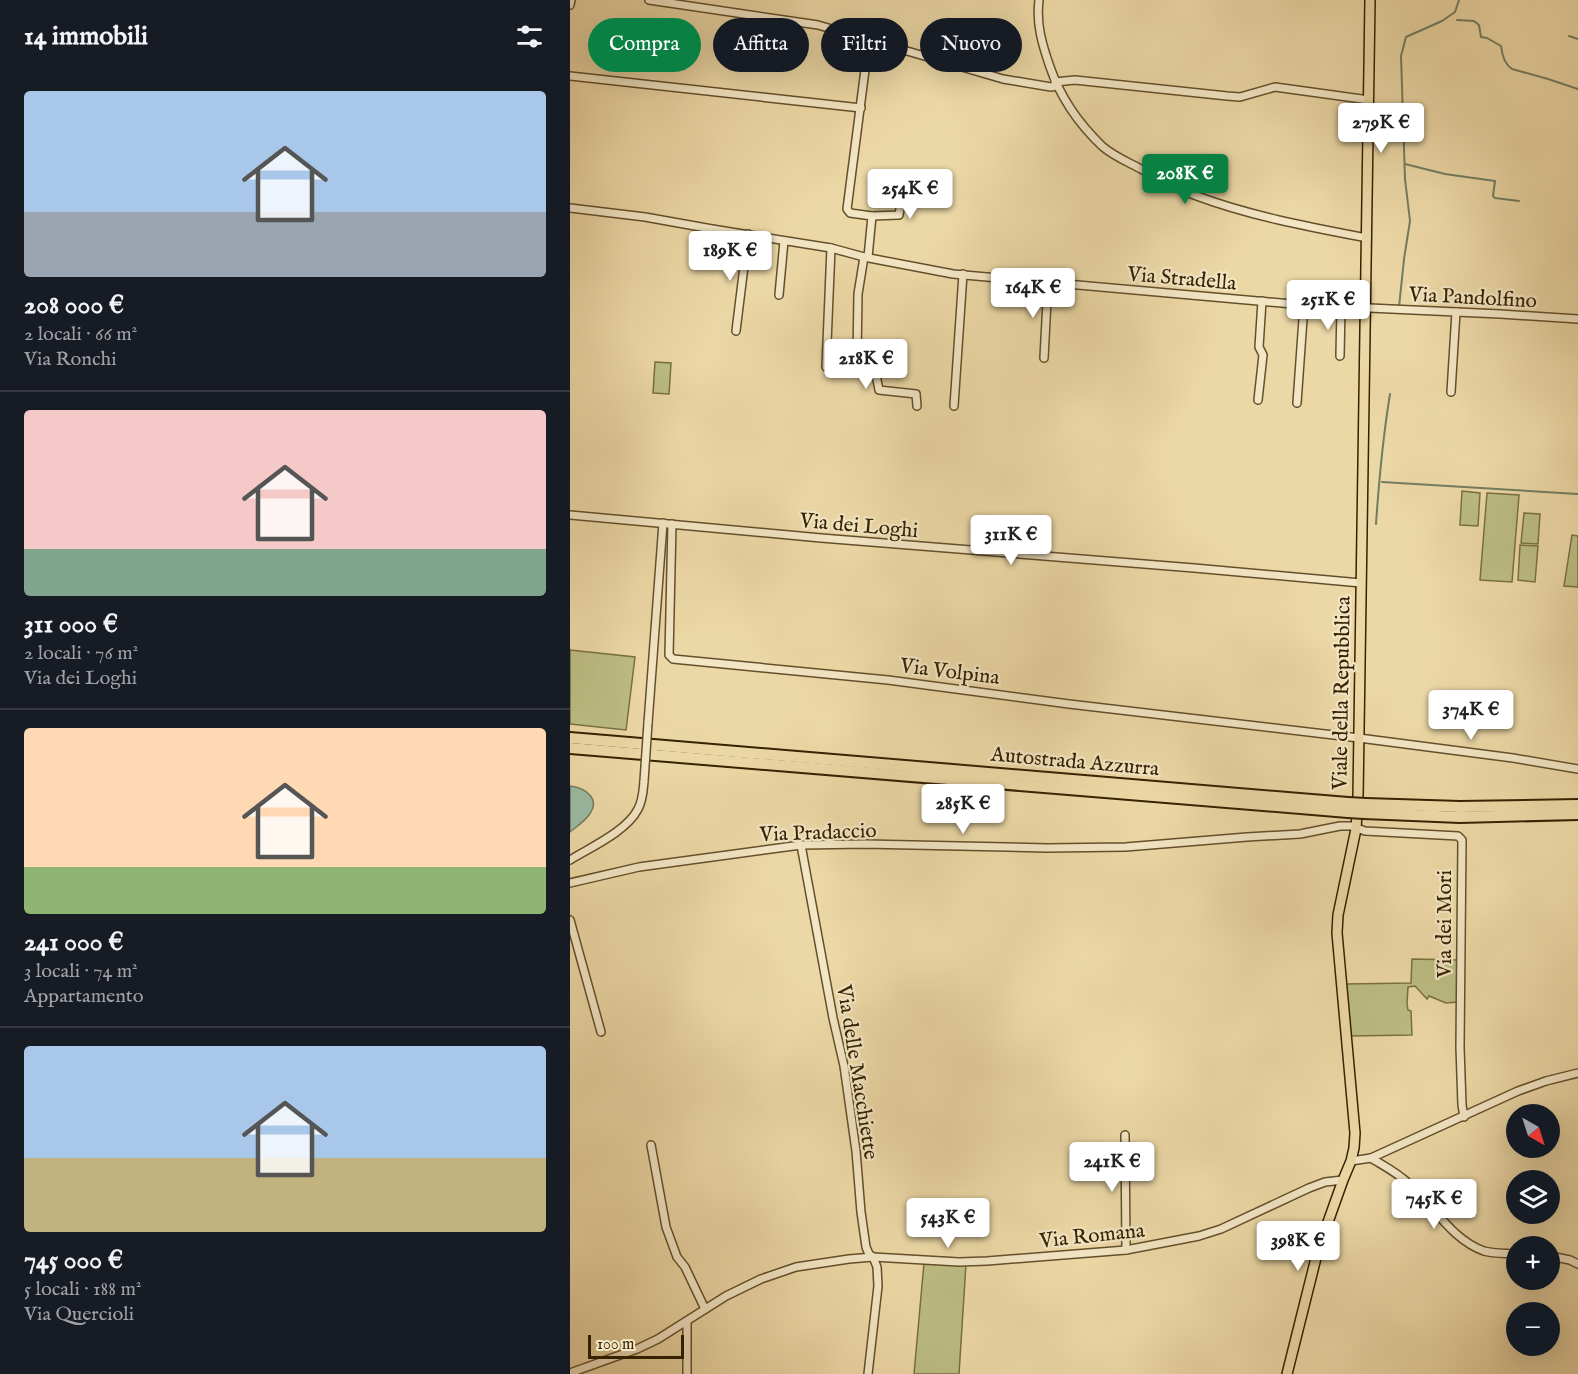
<!DOCTYPE html>
<html lang="it">
<head>
<meta charset="utf-8">
<style>
	body { margin:0; font-family:"IM FELL English",serif; background:#242831; color:#f1f3f6; height:100vh; display:flex; flex-direction:column; font-size:22px; white-space:nowrap }
	* { box-sizing:border-box; margin:0 }
	p { font-size:20px; color:#9ea1a6 }
	.icon { flex:none; width:33px; height:33px; fill:none; stroke:currentColor; stroke-width:2; stroke-linecap:round; stroke-linejoin:round }
	.map { position:relative; flex:1; overflow:hidden }
	.drawer { display:flex; flex-direction:column; background:#171b24; width:570px }
	.drawer>* { flex:none }
	.top-card { position:absolute; left:18px; top:18px; width:570px; height:54px; display:flex; gap:12px }
	.needle { width:39px; rotate:141deg }
	.tools { position:absolute; left:936px; top:1104px; display:grid; gap:12px }
	.tools a { display:grid; place-items:center; width:54px; height:54px; border-radius:50%; background:#171b24; box-shadow:0 6px 24px #0002; font-size:30px }
	.scale { position:absolute; left:18px; bottom:15px; width:96px; box-sizing:border-box; padding-left:6px; border:3px solid #362100; border-top:0; font-size:16px; line-height:21px; white-space:nowrap; color:#362100; -webkit-text-stroke:4px #f3e6c5; paint-order:stroke }
	.price { position:absolute; translate:-50% -51px; padding:0 14px; border-radius:6px; background:#fff; color:#222; font-size:20px; line-height:39px; filter:drop-shadow(0 2px 3px #0008) }
	.price::after { content:''; position:absolute; left:50%; top:36px; width:18px; height:14px; margin-left:-9px; background:inherit; clip-path:polygon(0 0,100% 0,50% 100%) }
	.price.on { background:#0b8043; color:#fff }
	ul { padding:0; list-style:none }
	li { display:grid; align-content:center; gap:12px; height:318px; padding:0 24px }
	li+li { border-top:2px solid #363941 }
	li span { display:grid; place-items:center; height:186px; border-radius:6px; color:#555 }
	li>.icon { margin-inline-start:auto }
	span .icon { width:108px; height:108px; fill:#fffc; stroke-width:1 }
	li b { font-size:26px }
	h2 { display:flex; justify-content:space-between; align-items:center; height:72px; padding:0 24px; font-size:26px }
	.pill { padding:0 21px; border-radius:27px; background:#171b24; box-shadow:0 6px 24px #0002; font-size:21px; line-height:54px }
	.pill.on { background:#0b8043; color:#fff }
	main { display:flex; flex:1; min-height:0 }
	.map>svg:first-child { display:block }
</style>
</head>
<body>
<main>
<section class="drawer">
<h2>14 immobili<svg class="icon" aria-label="filters" viewBox="0 0 24 24"><path d="M4 7h16M4 17h16"/><circle cx="9" cy="7" r="2"/><circle cx="15" cy="17" r="2"/></svg></h2>
<ul>
<li><span style="background:linear-gradient(#a9c7e8 65%,#9aa5b1 0)"><svg class="icon" aria-label="home" viewBox="0 0 24 24"><path d="M3 11l9-7 9 7M6 9v11h12V9"/></svg></span><div><b>208 000 €</b><p>2 locali · 66 m²</p><p>Via Ronchi</p></div></li>
<li><span style="background:linear-gradient(#f6c9c9 75%,#7fa58c 0)"><svg class="icon" aria-label="home" viewBox="0 0 24 24"><path d="M3 11l9-7 9 7M6 9v11h12V9"/></svg></span><div><b>311 000 €</b><p>2 locali · 76 m²</p><p>Via dei Loghi</p></div></li>
<li><span style="background:linear-gradient(#ffd9b3 75%,#8fb573 0)"><svg class="icon" aria-label="home" viewBox="0 0 24 24"><path d="M3 11l9-7 9 7M6 9v11h12V9"/></svg></span><div><b>241 000 €</b><p>3 locali · 74 m²</p><p>Appartamento</p></div></li>
<li><span style="background:linear-gradient(#a9c7e8 60%,#c2b280 0)"><svg class="icon" aria-label="home" viewBox="0 0 24 24"><path d="M3 11l9-7 9 7M6 9v11h12V9"/></svg></span><div><b>745 000 €</b><p>5 locali · 188 m²</p><p>Via Quercioli</p></div></li>
</ul>
</section>
<div class="map">
<svg width="1008" height="1374" viewBox="0 0 1008 1374">
	<rect width="100%" height="100%" fill="#ecd8a6"/>
	<filter id="stains"><feTurbulence type="fractalNoise" baseFrequency=".00333" numOctaves="4"/><feColorMatrix values="0 0 0 0 .2 0 0 0 0 .09 0 0 0 0 .02 0 0 0 .5 -.17"/></filter>
	<radialGradient id="worn" r=".72"><stop offset=".6" stop-color="#630" stop-opacity="0"/><stop offset="1" stop-color="#630" stop-opacity=".3"/></radialGradient>
	<g fill="#bcbe84" stroke="#797042" stroke-width="1.5">
		<polygon points="85,362 101,363 99,394 83,393"/>
		<polygon points="892,491 910,493 908,526 890,525"/>
		<polygon points="917,493 949,495 942,582 910,580"/>
		<polygon points="954,513 970,514 968,544 951,543"/>
		<polygon points="1002,535 1008,536 1008,587 994,586"/>
		<polygon points="950,545 968,546 965,582 948,580"/>
		<polygon points="0,650 65,657 56,730 0,724"/>
		<polygon points="842,959 887,960 887,1002 876,1003 859,996 857,999 845,986 838,987 837,1004 838,1010 841,1011 842,1035 781,1036 776,984 841,983"/>
		<polygon points="354,1263 396,1264 389,1374 344,1374"/>
	</g>
	<path fill="#9abba2" stroke="#727d61" stroke-width="1.5" d="M0 786C16 788 31 799 19 815 14 822 6 827 0 832Z"/>
	<g fill="none" stroke-linecap="round" stroke-linejoin="round">
		<g stroke="#727d61" stroke-width="2">
			<path d="M887 20 904 21 909 25 911 37 917 38 931 46C932 55 934 64 942 69L978 79 1008 89"/>
			<polyline points="999,36 1008,39"/>
			<polyline points="835,164 875,174 925,181 923,196 925,198 949,201"/>
			<polyline points="829,307 834,259 840,221 835,179 831,56 836,37 872,21 885,12 889,0"/>
			<polyline points="812,482 1008,494"/>
			<path d="M806 524C809 480 813 437 820 394"/>
		</g>
		<defs>
			<g id="minor">
				<polyline points="79,0 248,25 433,79 481,87 487,86"/>
				<path d="M469 0C466 24 472 44 480 67 490 96 509 124 532 146 543 156 558 162 571 169 588 179 606 188 624 195 680 216 739 227 797 238"/>
				<polyline points="0,5 1,0"/>
				<polyline points="0,76 291,108"/>
				<polyline points="485,82 505,80 657,96 670,97 705,87 799,100"/>
				<polyline points="0,208 75,217 142,229 261,248 294,257 383,274 734,305 930,314 1008,319"/>
				<polyline points="302,216 329,215 335,178"/>
				<polyline points="261,248 256,367 304,371 306,375 309,390 346,394 347,406"/>
				<polyline points="298,257 302,216 280,213 277,209 299,39"/>
				<polyline points="209,295 214,241"/>
				<polyline points="166,331 178,234"/>
				<polyline points="770,356 771,307"/>
				<polyline points="287,357 288,294 294,257"/>
				<polyline points="474,358 478,282"/>
				<polyline points="881,392 886,312"/>
				<polyline points="688,400 693,355 689,347 692,301"/>
				<polyline points="727,403 734,305"/>
				<polyline points="384,406 393,274"/>
				<polyline points="0,515 251,538 624,568 791,583"/>
				<polyline points="102,524 99,655 103,659 318,680 499,704 789,738 943,758 1008,769"/>
				<polyline points="78,723 93,523"/>
				<polyline points="231,845 263,1018 274,1066 286,1151 291,1212 296,1247 299,1254 303,1257 307,1267 308,1286 298,1374"/>
				<path d="M0 860C21 847 57 831 68 809 73 800 73 791 74 781"/>
				<polyline points="0,883 69,867 231,845 295,844 477,848 556,847 677,837 730,834 770,826 781,826 795,831 888,836 892,840 890,1047 892,1105 894,1117"/>
				<polyline points="0,920 31,1032"/>
				<polyline points="555,1135 556,1250"/>
				<polyline points="81,1145 96,1227 107,1257 115,1267 135,1309"/>
				<path d="M801 1158C814 1166 828 1173 839 1184 863 1205 882 1240 914 1251 925 1254 936 1253 946 1254"/>
				<polyline points="781,1161 801,1158 948,1091 976,1081 1008,1073"/>
				<polyline points="980,1256 1000,1260 1008,1264"/>
				<polyline points="117,1321 117,1374"/>
				<polyline points="0,1373 67,1349 88,1339 156,1296 191,1279 226,1267 279,1259 303,1257 389,1262 417,1261 556,1250 629,1236 651,1229 739,1188 755,1182 773,1180"/>
			</g>
			<polyline id="major" points="717,1374 748,1250 773,1180 781,1161 784,1148 785,1133 767,933 768,915 786,829 788,796 800,0"/>
			<g id="highway">
				<polyline points="0,738 778,803"/>
				<polyline points="0,748 778,812"/>
				<polyline points="796,804 890,807 1008,805"/>
				<polyline points="794,813 890,817 1008,814"/>
			</g>
		</defs>
		<use href="#minor" stroke="#644f2a" stroke-width="10"/>
		<use href="#major" stroke="#362100" stroke-width="12"/>
		<use href="#highway" stroke="#362100" stroke-width="14"/>
		<use href="#minor" stroke="#f3e6c5" stroke-width="7"/>
		<use href="#major" stroke="#ecd8a6" stroke-width="9"/>
		<use href="#highway" stroke="#ecd8a6" stroke-width="10"/>
		<defs>
			<polyline id="minor-bridge" points="74,781 78,723"/>
			<g id="highway-bridge">
				<polyline points="778,803 796,804"/>
				<polyline points="778,812 794,813"/>
			</g>
		</defs>
		<use href="#minor-bridge" stroke="#644f2a" stroke-width="10" stroke-linecap="butt"/>
		<use href="#highway-bridge" stroke="#362100" stroke-width="14" stroke-linecap="butt"/>
		<use href="#minor-bridge" stroke="#f3e6c5" stroke-width="7"/>
		<use href="#highway-bridge" stroke="#ecd8a6" stroke-width="10"/>
	</g>
	<g text-anchor="middle" stroke-width="4.5" stroke-linejoin="round" paint-order="stroke">
		<g font-size="21" fill="#362100" stroke="#f3e6c5">
			<text transform="translate(612 278) rotate(5)" y="7">Via Stradella</text>
			<text transform="translate(903 297) rotate(3)" y="7">Via Pandolfino</text>
			<text transform="translate(289 525) rotate(5)" y="7">Via dei Loghi</text>
			<text transform="translate(380 671) rotate(7)" y="7">Via Volpina</text>
			<text transform="translate(771 693) rotate(-89)" y="7">Viale della Repubblica</text>
			<text transform="translate(505 761) rotate(5)" y="7">Autostrada Azzurra</text>
			<text transform="translate(248 832) rotate(-2)" y="7">Via Pradaccio</text>
			<text transform="translate(874 924) rotate(-90)" y="7">Via dei Mori</text>
			<text transform="translate(288 1072) rotate(81)" y="7">Via delle Macchiette</text>
			<text transform="translate(522 1235) rotate(-6)" y="7">Via Romana</text>
		</g>
	</g>
	<rect width="100%" height="100%" filter="url(#stains)"/>
	<rect width="100%" height="100%" fill="url(#worn)"/>
</svg>
<div class="tools">
<a><svg class="needle" viewBox="-14 -14 28 28"><path d="M0-13l5 13h-10z" fill="#e53935"/><path d="M0 13l5-13h-10z" fill="#9ea1a6"/></svg></a>
<a><svg class="icon" aria-label="layers" viewBox="0 0 24 24"><path d="M12 4l9 5-9 5-9-5zM3 14l9 5 9-5"/></svg></a>
<a>+</a>
<a>−</a>
</div>
<div class="scale">100 m</div>
<b class="price" style="left:811px;top:154px">279K €</b>
<b class="price on" style="left:615px;top:205px">208K €</b>
<b class="price" style="left:340px;top:220px">254K €</b>
<b class="price" style="left:160px;top:282px">189K €</b>
<b class="price" style="left:463px;top:319px">164K €</b>
<b class="price" style="left:758px;top:331px">251K €</b>
<b class="price" style="left:296px;top:390px">218K €</b>
<b class="price" style="left:441px;top:566px">311K €</b>
<b class="price" style="left:901px;top:741px">374K €</b>
<b class="price" style="left:393px;top:835px">285K €</b>
<b class="price" style="left:542px;top:1193px">241K €</b>
<b class="price" style="left:864px;top:1230px">745K €</b>
<b class="price" style="left:378px;top:1249px">543K €</b>
<b class="price" style="left:728px;top:1272px">398K €</b>
<div class="top-card">
<a class="pill on">Compra</a>
<a class="pill">Affitta</a>
<a class="pill">Filtri</a>
<a class="pill">Nuovo</a>
</div>
</div>
</main>
</body>
</html>
